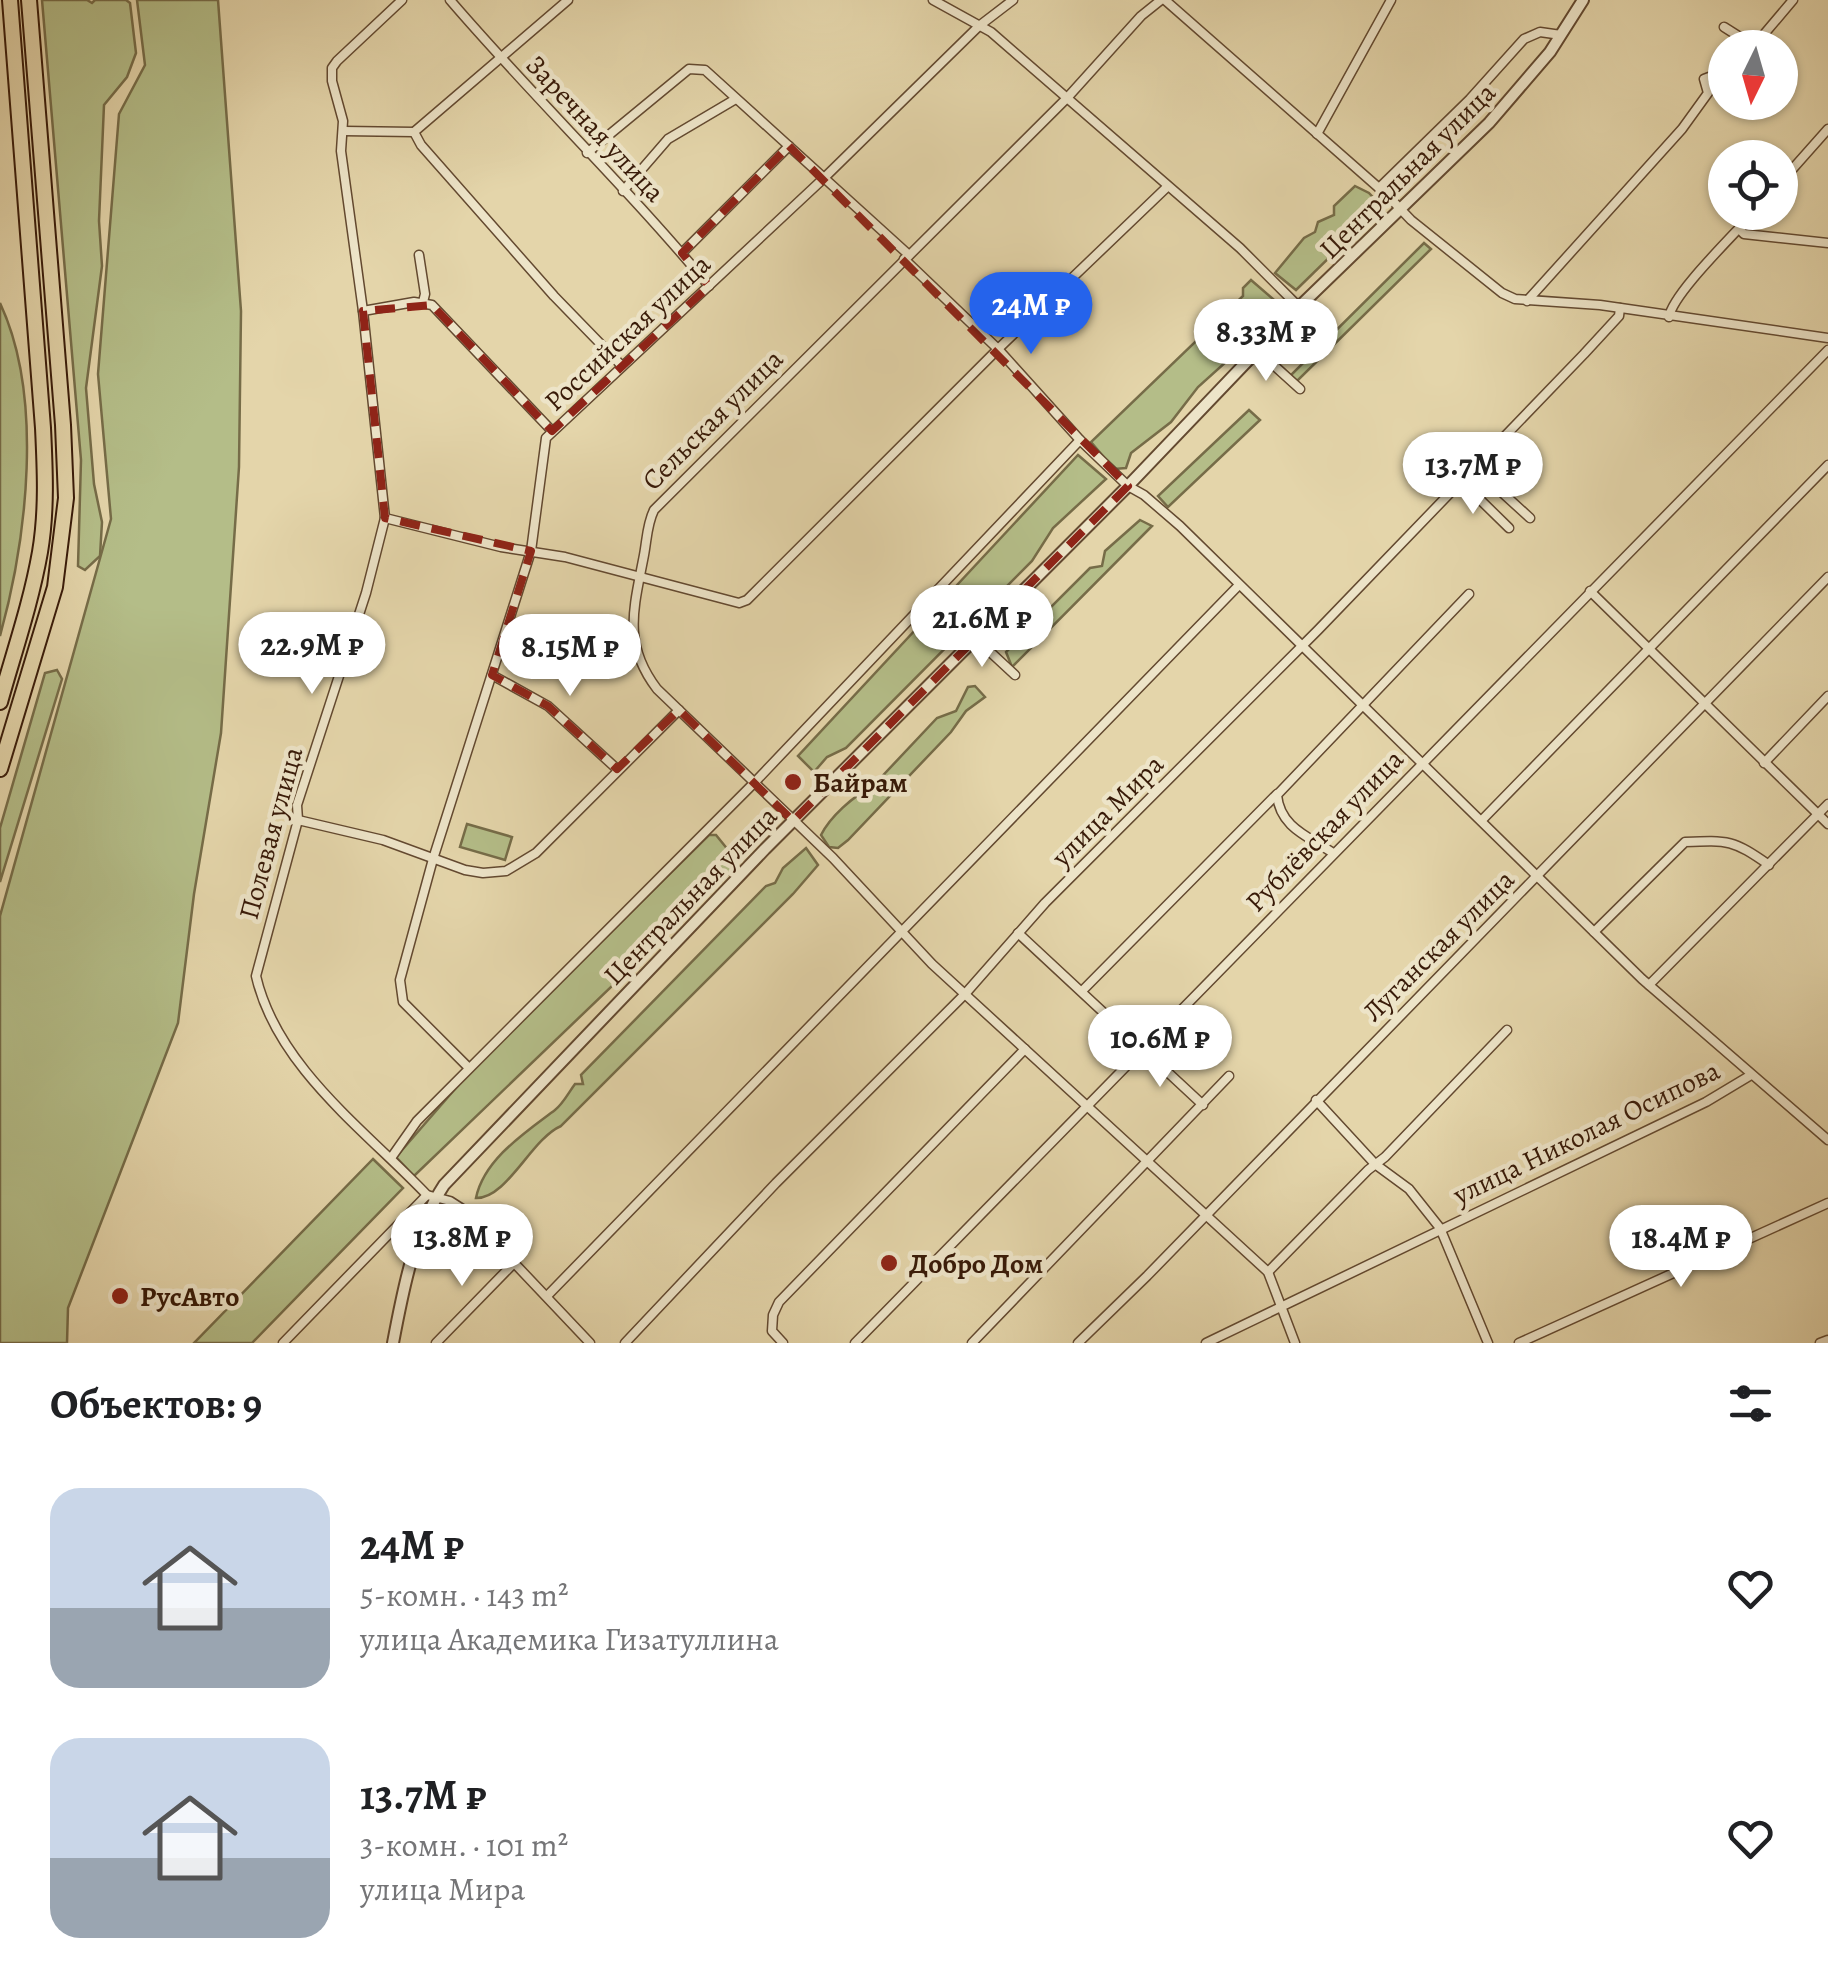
<!DOCTYPE html>
<html lang="ru">
<head>
<meta charset="utf-8">
<style>
	body { margin:0; font-family:Alegreya,serif; background:#f2f2f2; color:#202124; height:100vh; display:flex; flex-direction:column; font-size:38px; white-space:nowrap }
	* { box-sizing:border-box; margin:0 }
	p { font-size:32px; color:#757577 }
	.icon { flex:none; width:55px; height:55px; fill:none; stroke:currentColor; stroke-width:2; stroke-linecap:round; stroke-linejoin:round }
	.map { position:relative; height:1343px; overflow:hidden }
	.side { display:flex; flex-direction:column; background:#fff; flex:1 }
	.side>* { flex:none }
	.needle { width:65px; rotate:185deg }
	.fabs { position:absolute; left:1708px; top:30px; display:grid; gap:20px }
	.fabs a { display:grid; place-items:center; width:90px; height:90px; border-radius:50%; background:#fff; box-shadow:0 2px 8px #0004; font-size:50px }
	.price { position:absolute; translate:-50% -85px; padding:0 22px; border-radius:35px; background:#fff; color:#222; font-size:32px; line-height:65px; filter:drop-shadow(0 2px 5px #0008) }
	.price::after { content:''; position:absolute; left:50%; top:60px; width:30px; height:22px; margin-left:-15px; background:inherit; clip-path:polygon(0 0,100% 0,50% 100%) }
	.price.selected { background:#2563eb; color:#fff }
	ul { padding:0; list-style:none }
	li { display:flex; align-items:center; gap:30px; height:250px; padding:0 50px }
	li span { display:grid; place-items:center; flex:none; width:280px; height:200px; border-radius:30px; color:#555 }
	li>.icon { margin-inline-start:auto }
	span .icon { width:120px; height:120px; fill:#fffc; stroke-width:1 }
	li b { font-size:42px }
	h2 { display:flex; justify-content:space-between; align-items:center; height:120px; padding:0 50px; font-size:42px }
	.map>svg:first-child { display:block }
</style>
</head>
<body>
<div class="map">
<svg width="1828" height="1343" viewBox="0 0 1828 1343">
	<rect width="100%" height="100%" fill="#e4d5aa"/>
	<filter id="stains"><feTurbulence type="fractalNoise" baseFrequency=".002" numOctaves="4"/><feColorMatrix values="0 0 0 0 .2 0 0 0 0 .09 0 0 0 0 .02 0 0 0 .5 -.17"/></filter>
	<radialGradient id="worn" r=".72"><stop offset=".6" stop-color="#630" stop-opacity="0"/><stop offset="1" stop-color="#630" stop-opacity=".3"/></radialGradient>
	<g fill="#b4bd88" stroke="#766c48" stroke-width="2.5">
		<polygon points="42,0 87,0 92,3 95,0 126,0 130,3 136,53 127,77 104,105 99,221 102,266 86,388 94,484 102,522 100,556 85,570 78,566 81,460"/>
		<polygon points="137,0 218,0 241,311 239,467 221,733 194,894 178,1023 68,1308 67,1343 0,1343 0,916 111,519 98,374 119,114 145,65"/>
		<polygon points="1355,186 1369,193 1381,206 1350,239 1336,242 1341,246 1296,290 1275,273 1304,238 1315,232 1318,222 1334,215 1334,206"/>
		<polygon points="1424,243 1431,249 1296,382 1290,376"/>
		<polygon points="1251,280 1280,305 1242,348 1233,347 1226,353 1227,361 1198,387 1171,422 1131,453 1126,468 1114,469 1091,442 1243,296 1243,288"/>
		<path d="M0 303C44 397 27 538 0 636Z"/>
		<polygon points="1249,410 1260,420 1168,507 1158,496"/>
		<polygon points="1078,455 1106,479 1053,528 1032,561 846,748 827,757 814,772 798,756"/>
		<polygon points="1140,520 1152,526 1012,667 1006,652 1090,568 1102,566 1105,551"/>
		<polygon points="57,670 62,679 0,882 0,828 45,673"/>
		<path d="M975 686 985 697 966 711 951 732 848 840 838 848 829 847 821 835C830 817 853 796 872 787L937 718 956 711 968 687Z"/>
		<polygon points="467,824 512,837 505,860 460,847"/>
		<polygon points="709,835 716,835 733,856 735,868 414,1176 396,1157 475,1066"/>
		<path d="M806 848 818 865 793 894 561 1126C531 1139 507 1199 476 1198 484 1159 526 1132 555 1110 563 1104 569 1092 575 1084H583L581 1075 766 886 775 883 783 868Z"/>
		<polygon points="373,1159 403,1188 252,1343 194,1343"/>
	</g>
	<g fill="none" stroke-linecap="round" stroke-linejoin="round">
		<defs>
			<g id="minor">
				<path d="M402 0 337 61 332 68V81L343 121 341 151 363 311 385 518 366 593 297 805 298 820 256 976C277 1067 365 1130 427 1195"/>
				<path d="M450 0C534 98 627 187 709 286"/>
				<polyline points="933,0 991,32 1240,248 1299,307"/>
				<path d="M1161 0 1141 16 1067 98 654 510C647 524 647 539 644 555 634 608 622 643 657 689L833 858 932 964 1268 1272 1295 1343"/>
				<polyline points="1165,0 1388,196 1411,220 1502,293 1515,299 1600,305 1828,338"/>
				<polyline points="1724,27 1754,46 1793,0"/>
				<polyline points="344,131 414,132"/>
				<polyline points="414,132 421,145 554,296 622,366"/>
				<polyline points="414,132 568,0"/>
				<polyline points="1317,134 1391,0"/>
				<polyline points="587,153 689,69 705,70 909,255"/>
				<polyline points="1780,183 1828,129"/>
				<polyline points="1379,188 1470,99 1524,39 1540,32 1561,35"/>
				<polyline points="623,191 668,139 734,100"/>
				<polyline points="1739,229 1744,234 1828,243"/>
				<polyline points="682,253 789,146"/>
				<polyline points="419,255 425,294 423,302"/>
				<polyline points="904,259 998,349 1080,440 1128,486 1144,495 1180,526 1642,979 1828,1140"/>
				<polyline points="1527,301 1682,129 1708,93 1704,79 1725,71"/>
				<polyline points="363,311 414,302 432,305 552,431"/>
				<path d="M1669 317C1673 293 1735 234 1754 212"/>
				<polyline points="1257,350 1300,389"/>
				<polyline points="1473,466 1530,518"/>
				<polyline points="1460,480 1509,528"/>
				<polyline points="385,518 501,547 565,557 739,603 747,600 998,349 1167,187"/>
				<polyline points="1590,591 1828,824"/>
				<polyline points="974,637 1015,675"/>
				<polyline points="492,675 548,706 617,769"/>
				<polyline points="1764,763 1828,696"/>
				<polyline points="298,820 383,840 465,870 483,873 506,871 536,853 679,710"/>
				<polyline points="1482,820 1828,465"/>
				<path d="M1333 853C1310 837 1280 828 1277 795L1469 594"/>
				<path d="M1594 932 1685 842C1729 840 1733 840 1769 865"/>
				<polyline points="1018,933 1203,1105"/>
				<polyline points="1649,985 1828,804"/>
				<polyline points="1082,991 1277,794"/>
				<polyline points="469,1068 403,1002 400,980 433,859 531,551 546,438 823,179 979,26 1013,0"/>
				<polyline points="1316,1100 1375,1164 1409,1189 1440,1228 1488,1343"/>
				<polyline points="391,1158 417,1121 754,783 1080,440"/>
				<polyline points="1268,1272 1368,1170 1385,1157 1507,1030"/>
				<polyline points="548,1295 1239,585"/>
				<polyline points="283,1343 427,1195 450,1201 464,1210 590,1343"/>
				<polyline points="436,1343 515,1262"/>
				<polyline points="625,1343 776,1183 965,994 1045,903 1318,630 1584,354 1619,316 1620,308"/>
				<polyline points="783,1343 772,1331 773,1315 779,1302 1025,1049"/>
				<polyline points="855,1343 1828,350"/>
				<polyline points="972,1343 1229,1076"/>
				<polyline points="1078,1343 1147,1276 1828,577"/>
				<polyline points="1206,1343 1706,1102 1751,1075"/>
				<polyline points="1519,1343 1828,1203"/>
				<polyline points="1820,1343 1828,1340"/>
			</g>
			<path id="tertiary" d="M393 1343C403 1290 414 1231 444 1185L765 849 1128 486 1299 307 1489 123 1550 52 1583 0"/>
			<g id="trunk">
				<path d="M0 702C14 652 31 603 40 552 47 511 45 469 43 428L10 0"/>
				<polyline points="0,769 55,587 66,498 63,425 29,0"/>
			</g>
		</defs>
		<use href="#minor" stroke="#634930" stroke-width="11"/>
		<use href="#tertiary" stroke="#634930" stroke-width="14"/>
		<use href="#trunk" stroke="#381a08" stroke-width="18"/>
		<use href="#minor" stroke="#ede4c8" stroke-width="8"/>
		<use href="#tertiary" stroke="#ede4c8" stroke-width="10"/>
		<use href="#trunk" stroke="#e4d5aa" stroke-width="14"/>
	</g>
	<path fill="none" stroke="#8f2418" stroke-width="8" stroke-dasharray="20 12" stroke-linejoin="round" d="M789 146 1128 486 793 821 679 710 617 769 548 706 492 675 531 551 385 518 363 311 432 305 552 431 709 286 682 253Z"/>
	<g fill="#8f2418" stroke="#ede4c8" stroke-width="4">
		<circle cx="793" cy="782" r="10"/>
		<circle cx="889" cy="1263" r="10"/>
		<circle cx="120" cy="1296" r="10"/>
	</g>
	<g text-anchor="middle" stroke-width="9" stroke-linejoin="round" paint-order="stroke">
		<g font-size="28" fill="#381a08" stroke="#ede4c8">
			<text transform="translate(596 128) rotate(47)" y="10">Заречная улица</text>
			<text transform="translate(1407 170) rotate(-45)" y="10">Центральная улица</text>
			<text transform="translate(627 332) rotate(-43)" y="10">Российская улица</text>
			<text transform="translate(712 419) rotate(-45)" y="10">Сельская улица</text>
			<text transform="translate(1107 810) rotate(-45)" y="10">улица Мира</text>
			<text transform="translate(1324 830) rotate(-46)" y="10">Рублёвская улица</text>
			<text transform="translate(270 833) rotate(-75)" y="10">Полевая улица</text>
			<text transform="translate(690 895) rotate(-46)" y="10">Центральная улица</text>
			<text transform="translate(1438 945) rotate(-45)" y="10">Луганская улица</text>
			<text transform="translate(1586 1132) rotate(-26)" y="10">улица Николая Осипова</text>
		</g>
		<g font-size="28" font-weight="bold" fill="#381a08" stroke="#ede4c8" text-anchor="start">
			<text x="813" y="792">Байрам</text>
			<text x="909" y="1273">Добро Дом</text>
			<text x="140" y="1306">РусАвто</text>
		</g>
	</g>
	<rect width="100%" height="100%" filter="url(#stains)"/>
	<rect width="100%" height="100%" fill="url(#worn)"/>
</svg>
<div class="fabs">
<a><svg class="needle" viewBox="-14 -14 28 28"><path d="M0-13l5 13h-10z" fill="#e53935"/><path d="M0 13l5-13h-10z" fill="#757577"/></svg></a>
<a><svg class="icon" aria-label="locate" viewBox="0 0 24 24"><circle cx="12" cy="12" r="6"/><path d="M12 2v4M12 18v4M2 12h4M18 12h4"/></svg></a>
</div>
<b class="price selected" style="left:1031px;top:357px">24M ₽</b>
<b class="price" style="left:1266px;top:384px">8.33M ₽</b>
<b class="price" style="left:1473px;top:517px">13.7M ₽</b>
<b class="price" style="left:982px;top:670px">21.6M ₽</b>
<b class="price" style="left:312px;top:697px">22.9M ₽</b>
<b class="price" style="left:570px;top:699px">8.15M ₽</b>
<b class="price" style="left:1160px;top:1090px">10.6M ₽</b>
<b class="price" style="left:462px;top:1289px">13.8M ₽</b>
<b class="price" style="left:1681px;top:1290px">18.4M ₽</b>
</div>
<section class="side">
<h2>Объектов: 9<svg class="icon" aria-label="filters" viewBox="0 0 24 24"><path d="M4 7h16M4 17h16"/><circle cx="9" cy="7" r="2"/><circle cx="15" cy="17" r="2"/></svg></h2>
<ul>
<li><span style="background:linear-gradient(#c9d6e8 60%,#9aa5b1 0)"><svg class="icon" aria-label="home" viewBox="0 0 24 24"><path d="M3 11l9-7 9 7M6 9v11h12V9"/></svg></span><div><b>24M ₽</b><p>5-комн. · 143 m²</p><p>улица Академика Гизатуллина</p></div><svg class="icon" aria-label="heart" viewBox="0 0 24 24"><path d="M12 20l-8-8c-3-5 5-10 8-4 3-6 11-1 8 4z"/></svg></li>
<li><span style="background:linear-gradient(#c9d6e8 60%,#9aa5b1 0)"><svg class="icon" aria-label="home" viewBox="0 0 24 24"><path d="M3 11l9-7 9 7M6 9v11h12V9"/></svg></span><div><b>13.7M ₽</b><p>3-комн. · 101 m²</p><p>улица Мира</p></div><svg class="icon" aria-label="heart" viewBox="0 0 24 24"><path d="M12 20l-8-8c-3-5 5-10 8-4 3-6 11-1 8 4z"/></svg></li>
</ul>
</section>
</body>
</html>
